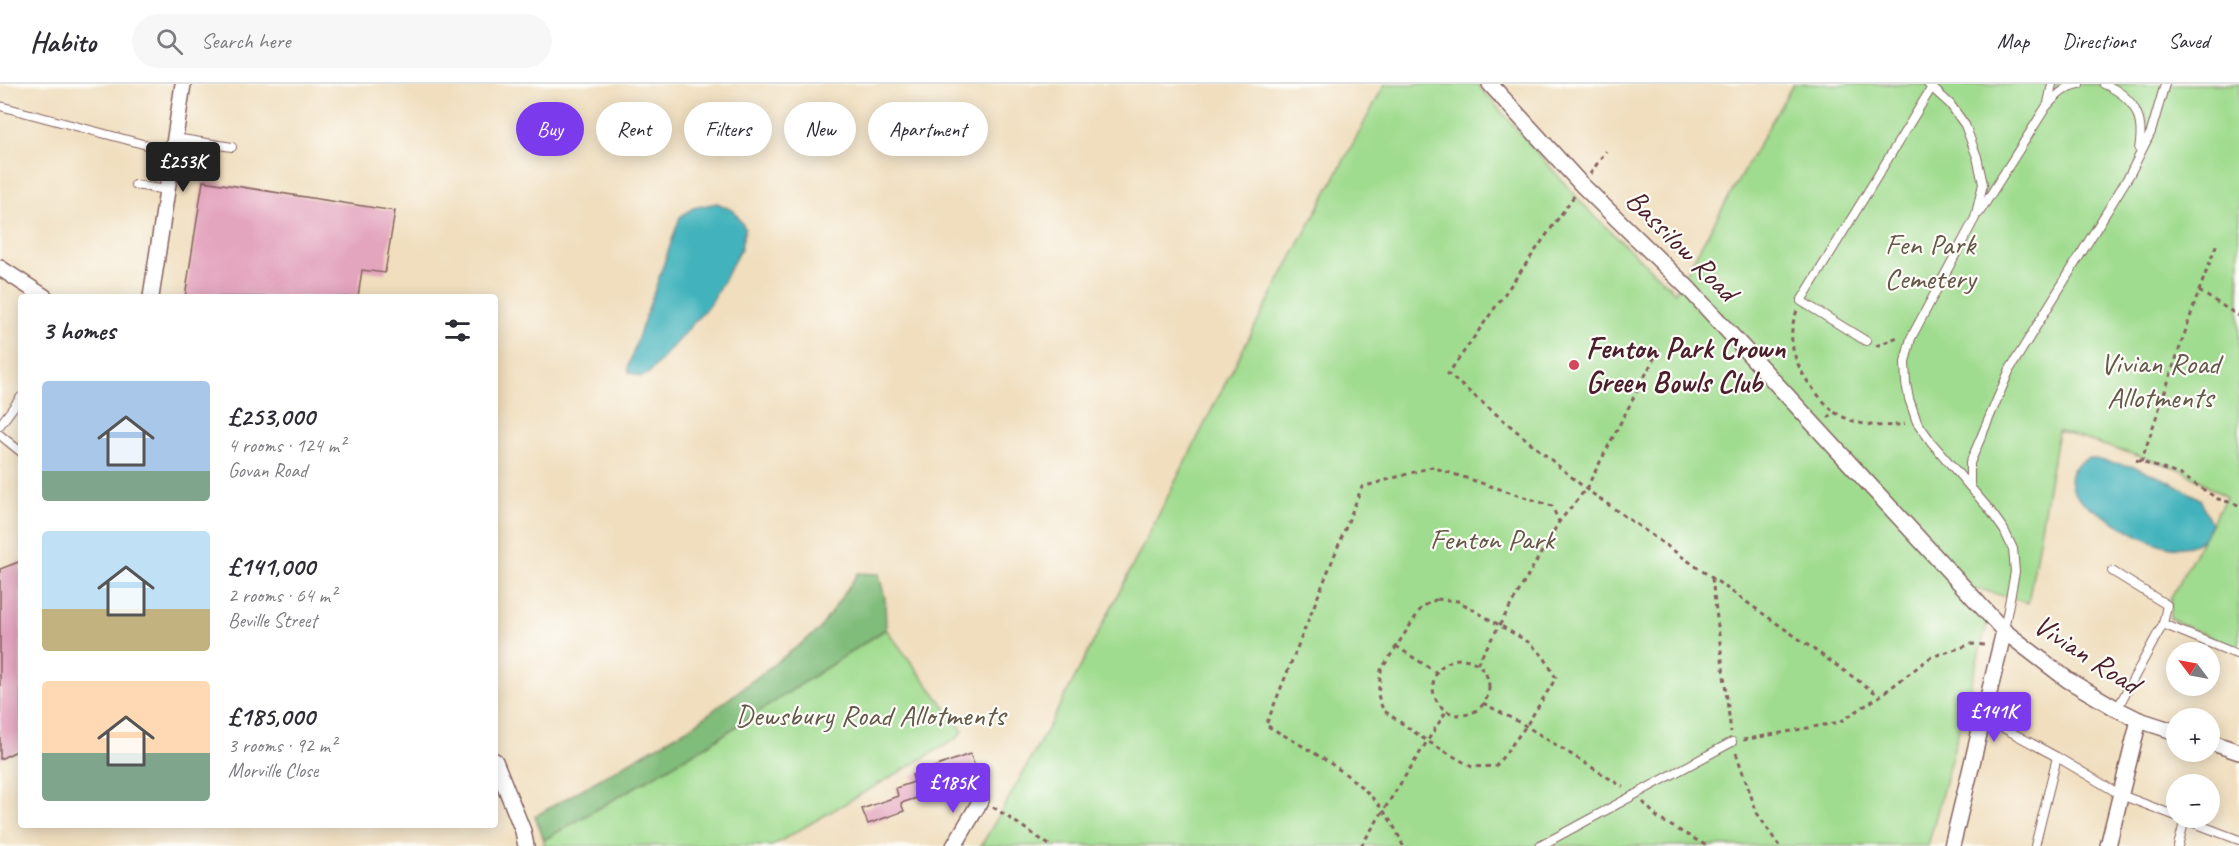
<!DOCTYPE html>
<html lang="en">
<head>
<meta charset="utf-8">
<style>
	body { margin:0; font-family:Caveat,sans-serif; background:#f7f7f7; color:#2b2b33; height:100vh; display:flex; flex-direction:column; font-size:22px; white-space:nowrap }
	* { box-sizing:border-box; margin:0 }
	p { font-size:20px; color:#7c7c81 }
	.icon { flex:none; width:33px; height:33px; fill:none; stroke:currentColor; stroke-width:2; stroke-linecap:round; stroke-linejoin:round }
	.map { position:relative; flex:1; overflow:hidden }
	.panel { position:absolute; left:18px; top:210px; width:480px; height:534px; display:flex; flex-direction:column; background:#fff; border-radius:6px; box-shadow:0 3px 15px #0003 }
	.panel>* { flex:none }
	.guide { position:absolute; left:516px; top:18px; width:570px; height:54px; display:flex; gap:12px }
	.needle { width:39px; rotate:302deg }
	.fabs { position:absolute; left:2166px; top:558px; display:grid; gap:12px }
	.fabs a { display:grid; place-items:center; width:54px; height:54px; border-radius:50%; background:#fff; box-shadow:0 3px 15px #0003; font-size:30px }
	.price { position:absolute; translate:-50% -51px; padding:0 14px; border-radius:6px; background:#7c3aed; color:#fff; font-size:20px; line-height:39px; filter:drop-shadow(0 2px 3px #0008) }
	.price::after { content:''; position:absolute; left:50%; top:36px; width:18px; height:14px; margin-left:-9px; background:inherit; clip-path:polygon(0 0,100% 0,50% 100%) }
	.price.on { background:#222; color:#fff }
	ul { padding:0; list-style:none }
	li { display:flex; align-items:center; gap:18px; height:150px; padding:0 24px }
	li span { display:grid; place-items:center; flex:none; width:168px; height:120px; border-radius:6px; color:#555 }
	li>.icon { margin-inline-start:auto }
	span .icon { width:72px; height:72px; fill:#fffc; stroke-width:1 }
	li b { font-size:26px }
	h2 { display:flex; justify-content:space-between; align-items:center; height:72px; padding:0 24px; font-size:26px }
	.pill { padding:0 21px; border-radius:27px; background:#fff; box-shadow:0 3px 15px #0003; font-size:21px; line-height:54px }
	.pill.on { background:#7c3aed; color:#fff }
	header { display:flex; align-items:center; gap:36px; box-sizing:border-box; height:84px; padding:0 30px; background:#fff; border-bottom:2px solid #e1e1e2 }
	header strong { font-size:28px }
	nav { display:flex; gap:33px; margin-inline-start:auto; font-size:21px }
	.search { width:420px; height:54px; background:#f7f7f7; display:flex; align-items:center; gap:15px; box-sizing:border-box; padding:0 21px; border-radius:33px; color:#7c7c81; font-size:22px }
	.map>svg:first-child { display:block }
</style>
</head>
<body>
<header>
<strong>Habito</strong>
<div class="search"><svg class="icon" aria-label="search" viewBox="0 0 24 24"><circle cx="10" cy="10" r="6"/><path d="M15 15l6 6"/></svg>Search here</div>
<nav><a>Map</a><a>Directions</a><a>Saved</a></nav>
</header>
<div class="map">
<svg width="2239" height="762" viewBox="0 0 2239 762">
	<rect width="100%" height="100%" fill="#fdfcf7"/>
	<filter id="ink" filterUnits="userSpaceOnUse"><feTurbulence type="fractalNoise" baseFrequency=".0167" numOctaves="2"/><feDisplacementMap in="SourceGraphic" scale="12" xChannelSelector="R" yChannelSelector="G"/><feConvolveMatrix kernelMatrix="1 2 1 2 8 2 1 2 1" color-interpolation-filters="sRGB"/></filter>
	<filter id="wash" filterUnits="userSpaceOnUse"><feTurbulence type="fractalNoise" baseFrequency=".008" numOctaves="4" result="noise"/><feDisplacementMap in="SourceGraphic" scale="24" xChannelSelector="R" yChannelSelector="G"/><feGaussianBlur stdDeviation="1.35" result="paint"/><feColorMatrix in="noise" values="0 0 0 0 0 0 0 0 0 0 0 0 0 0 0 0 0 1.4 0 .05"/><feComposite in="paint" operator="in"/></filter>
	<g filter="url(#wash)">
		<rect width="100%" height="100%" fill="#f0debe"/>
		<g fill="#a0dc8f" stroke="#757e5d" stroke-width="1.5">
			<path d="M1385 0H1477L1589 127 1675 208 1793 0H2239V566L2170 535V515L2226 413 2183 386 2058 347 2028 519 1980 505 1967 518 1989 532 1928 762H981C1062 625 1132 483 1204 341 1262 226 1324 114 1385 0Z"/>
			<polygon points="886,545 963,647 956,655 772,762 544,762 544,756 709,660"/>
		</g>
		<polygon fill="#80bc7a" stroke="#656e52" stroke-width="1.5" points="858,489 879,490 885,515 886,545 709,660 544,756 535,732 694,641 819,546"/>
		<g fill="#43b3bc" stroke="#466974" stroke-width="1.5">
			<polygon points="717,119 734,127 745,144 741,164 711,219 649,289 641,293 629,288 628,283 680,133 693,124"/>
			<path d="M2089 374 2135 383 2169 397 2200 415 2211 439C2209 443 2207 448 2205 452 2177 486 2111 435 2084 419 2065 404 2065 384 2089 374Z"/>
		</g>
		<g id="blocks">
			<g fill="#e3a4be">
				<polygon points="203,97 395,127 385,189 362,186 358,213 185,213"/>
				<polygon points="21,477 21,665 0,675 0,485"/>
				<polygon points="970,670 976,685 917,707 920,713 901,719 904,727 868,740 862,725 898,712 896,704 914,698 912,691"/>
			</g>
		</g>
	</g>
	<g filter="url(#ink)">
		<use href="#blocks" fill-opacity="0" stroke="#84625e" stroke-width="1.5"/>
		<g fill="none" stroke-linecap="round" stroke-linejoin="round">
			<defs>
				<g id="service">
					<polyline points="1928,0 1950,20 1965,41 1977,73 1983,100 1975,134 1911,254 1905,278 1906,299 1909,315 1917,338 1932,359 1989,425 2004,446 2013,465 2015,488 2004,546"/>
					<path d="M2104 0C2134 13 2145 33 2139 65"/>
					<polyline points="2048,19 2052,0"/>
					<polyline points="0,22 173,68"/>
					<polyline points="175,54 232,63"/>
					<polyline points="135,101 167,106"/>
					<path d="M1979 129 2046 23C2056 12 2064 3 2079 0"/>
					<polyline points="1866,257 1801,217 1932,3"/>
					<polyline points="0,341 21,313"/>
					<polyline points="0,351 21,368"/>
					<polyline points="1970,402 1970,379 2010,285 2130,90 2151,48 2165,0"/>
					<polyline points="2112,487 2167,521 2163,540 2239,571"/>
					<polyline points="2117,625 2163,540"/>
					<polyline points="1983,633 2057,673 2121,711 2176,732"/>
					<polyline points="2181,734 2239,756"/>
					<polyline points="1540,762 1732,658"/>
					<polyline points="2035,762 2057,673"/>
					<polyline points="2178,762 2185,735"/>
				</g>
				<g id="minor">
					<polyline points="1490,0 1582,101 1690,206 2004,547 2068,596 2117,625 2139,636 2176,648"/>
					<polyline points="0,184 45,213"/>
					<polyline points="151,213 183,0"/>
					<polyline points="2210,658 2239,668"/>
					<polyline points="495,677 523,747 526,762"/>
					<polyline points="954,762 981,716"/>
					<polyline points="1952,762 2004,547"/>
					<polyline points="2108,762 2139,636"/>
				</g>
			</defs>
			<use href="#service" stroke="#84625e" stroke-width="10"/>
			<use href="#minor" stroke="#84625e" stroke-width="18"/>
			<g stroke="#84625e" stroke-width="3" stroke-dasharray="4.5 4.5" stroke-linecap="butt">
				<polyline points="1590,90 1606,67"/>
				<polyline points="1574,112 1448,290 1586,405 1880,612"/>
				<polyline points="2199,207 2239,232"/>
				<path d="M1797 227C1780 266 1807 302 1834 328"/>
				<polyline points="1876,262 1900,252"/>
				<path d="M1828 334 1834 328C1857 342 1879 344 1905 340"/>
				<polyline points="2136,376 2181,391 2218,415 2239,421"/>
				<polyline points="2141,378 2199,207 2217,159"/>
				<polyline points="1712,494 1731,648"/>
				<polygon points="1437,515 1458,517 1530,559 1544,573 1556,594 1526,642 1496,682 1472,683 1427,657 1383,626 1378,611 1381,586 1422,523"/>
				<polyline points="1396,562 1437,589"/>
				<circle cx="1461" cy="603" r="28"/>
				<polyline points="1477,580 1559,438 1586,405 1660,263"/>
				<polyline points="1483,619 1526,642 1623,703"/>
				<polyline points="1743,656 1840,638 1880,612 1931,573 1972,560 1985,561"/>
				<polyline points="1736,669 1757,729 1779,762"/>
				<polyline points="1643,718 1659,735 1707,762"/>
				<polyline points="993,723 1051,762"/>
				<polyline points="1361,762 1447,626"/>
				<path d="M1403 762C1380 701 1319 672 1266 641L1362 403 1432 383 1552 422 1559 438"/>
			</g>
			<use href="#service" stroke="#fff" stroke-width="8"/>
			<use href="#minor" stroke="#fff" stroke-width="15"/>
		</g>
	</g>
	<circle fill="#d1495b" stroke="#fdfcf7" stroke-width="2" cx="1574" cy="281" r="6"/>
	<g text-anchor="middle" stroke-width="4.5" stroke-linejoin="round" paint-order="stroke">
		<g font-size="30" fill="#645849" stroke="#fdfcf7">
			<text x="1930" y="170">Fen Park<tspan x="1930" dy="34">Cemetery</tspan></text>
			<text x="2160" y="289">Vivian Road<tspan x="2160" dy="34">Allotments</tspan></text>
			<text x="1492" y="465">Fenton Park</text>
			<text x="870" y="641">Dewsbury Road Allotments</text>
		</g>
		<g font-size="30" fill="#4a1f2b" stroke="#fdfcf7">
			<text transform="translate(1682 161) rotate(45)" y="10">Bassilow Road</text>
			<text transform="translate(2087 570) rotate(33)" y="10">Vivian Road</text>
		</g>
		<g font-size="30" font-weight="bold" fill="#4a1f2b" stroke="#fdfcf7" text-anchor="start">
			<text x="1586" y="274">Fenton Park Crown<tspan x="1586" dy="34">Green Bowls Club</tspan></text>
		</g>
	</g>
</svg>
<div class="fabs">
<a><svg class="needle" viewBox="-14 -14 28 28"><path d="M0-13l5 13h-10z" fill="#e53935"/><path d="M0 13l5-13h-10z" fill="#7c7c81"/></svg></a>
<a>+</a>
<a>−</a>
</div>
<b class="price on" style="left:183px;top:109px">£253K</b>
<b class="price" style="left:1994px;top:659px">£141K</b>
<b class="price" style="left:953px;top:730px">£185K</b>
<div class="guide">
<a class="pill on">Buy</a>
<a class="pill">Rent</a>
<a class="pill">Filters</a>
<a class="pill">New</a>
<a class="pill">Apartment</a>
</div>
<section class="panel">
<h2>3 homes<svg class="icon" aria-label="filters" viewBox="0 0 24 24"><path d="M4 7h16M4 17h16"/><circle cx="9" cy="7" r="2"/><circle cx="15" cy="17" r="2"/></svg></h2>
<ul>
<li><span style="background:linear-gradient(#a9c7e8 75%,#7fa58c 0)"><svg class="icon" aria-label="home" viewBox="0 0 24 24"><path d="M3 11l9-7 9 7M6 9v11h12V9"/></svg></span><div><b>£253,000</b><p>4 rooms · 124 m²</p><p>Govan Road</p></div></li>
<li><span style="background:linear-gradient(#bfe0f5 65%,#c2b280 0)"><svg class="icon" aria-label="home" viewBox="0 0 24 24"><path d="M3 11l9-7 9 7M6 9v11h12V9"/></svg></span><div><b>£141,000</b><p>2 rooms · 64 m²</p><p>Beville Street</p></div></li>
<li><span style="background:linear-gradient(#ffd9b3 60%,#7fa58c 0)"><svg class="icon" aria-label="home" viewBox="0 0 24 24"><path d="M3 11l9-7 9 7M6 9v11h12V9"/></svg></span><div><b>£185,000</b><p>3 rooms · 92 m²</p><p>Morville Close</p></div></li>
</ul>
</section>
</div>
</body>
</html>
